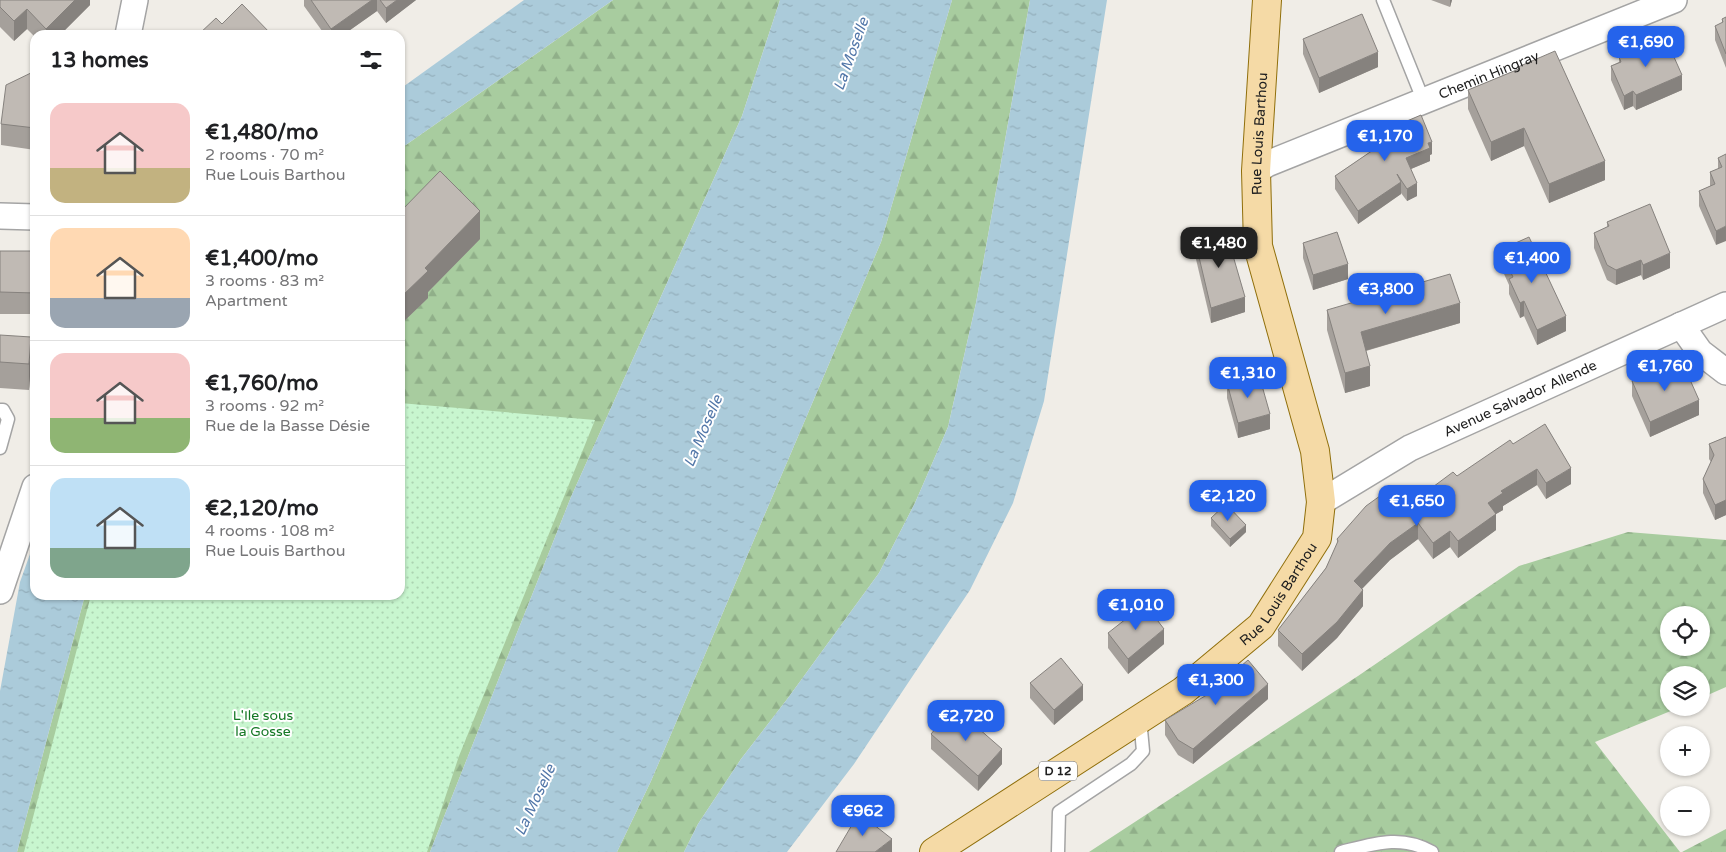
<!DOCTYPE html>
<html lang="en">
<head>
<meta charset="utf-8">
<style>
	body { margin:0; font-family:"Varela Round",sans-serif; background:#f2f2f2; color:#202124; height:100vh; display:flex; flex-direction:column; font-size:19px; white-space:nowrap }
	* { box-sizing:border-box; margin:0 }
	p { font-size:16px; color:#757577 }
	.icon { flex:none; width:28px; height:28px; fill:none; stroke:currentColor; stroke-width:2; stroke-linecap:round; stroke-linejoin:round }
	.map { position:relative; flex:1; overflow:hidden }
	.details { position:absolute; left:30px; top:30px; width:375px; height:570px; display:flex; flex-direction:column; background:#fff; border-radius:15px; box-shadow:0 1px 4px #0004 }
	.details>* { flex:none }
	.fabs { position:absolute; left:1660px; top:606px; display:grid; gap:10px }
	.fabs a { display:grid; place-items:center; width:50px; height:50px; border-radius:50%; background:#fff; box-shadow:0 1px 4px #0004; font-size:25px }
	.price { position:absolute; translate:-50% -42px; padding:0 11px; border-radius:10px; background:#2563eb; color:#fff; font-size:16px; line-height:32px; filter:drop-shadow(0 1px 2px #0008) }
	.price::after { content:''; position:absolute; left:50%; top:30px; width:15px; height:11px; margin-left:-8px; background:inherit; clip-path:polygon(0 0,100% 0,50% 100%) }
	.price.on { background:#222; color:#fff }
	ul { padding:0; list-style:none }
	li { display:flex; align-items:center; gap:15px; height:125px; padding:0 20px }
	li+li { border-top:1px solid #e0e0e0 }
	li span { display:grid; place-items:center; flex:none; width:140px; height:100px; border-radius:15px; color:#555 }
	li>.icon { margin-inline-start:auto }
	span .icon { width:60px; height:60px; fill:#fffc; stroke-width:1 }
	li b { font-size:21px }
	h2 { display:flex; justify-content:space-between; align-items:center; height:60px; padding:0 20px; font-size:21px }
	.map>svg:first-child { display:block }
</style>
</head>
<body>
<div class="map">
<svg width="1726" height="852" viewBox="0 0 1726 852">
	<defs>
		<pattern id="forest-firs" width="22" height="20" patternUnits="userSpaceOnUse" patternTransform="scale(1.25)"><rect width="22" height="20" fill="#a8cc9f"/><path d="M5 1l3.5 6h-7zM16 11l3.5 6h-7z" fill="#90af89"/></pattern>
		<pattern id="park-dots" width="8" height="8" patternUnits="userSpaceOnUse" patternTransform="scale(1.25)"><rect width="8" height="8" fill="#c8f6cf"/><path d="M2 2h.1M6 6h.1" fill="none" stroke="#acd3b1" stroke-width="1.8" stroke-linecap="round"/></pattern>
		<pattern id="water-ripples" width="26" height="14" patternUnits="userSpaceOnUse" patternTransform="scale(1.25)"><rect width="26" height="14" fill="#abcbda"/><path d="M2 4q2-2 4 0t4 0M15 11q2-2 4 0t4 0" fill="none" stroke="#93aebb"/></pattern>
	</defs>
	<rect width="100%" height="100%" fill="#f0ede7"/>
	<g fill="url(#forest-firs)" fill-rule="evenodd">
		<polygon points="613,0 780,0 742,116 571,497 430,852 17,852 85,595 400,595 400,149"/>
		<polygon points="952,0 1030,0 976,303 948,427 915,503 879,573 788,698 741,759 698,824 684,852 617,852 651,781 881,242"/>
		<path d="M1628 532 1726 540V687L1701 698V675H1669V708H1678L1595 742 1680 852H1089L1358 676 1519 566ZM1669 615H1701V648H1669Z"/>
		<polygon points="1726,829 1726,852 1682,852"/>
	</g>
	<polygon fill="url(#park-dots)" points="400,403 595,420 459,756 427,852 24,852 91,595 400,595"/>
	<g fill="url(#water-ripples)">
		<polygon points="524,0 613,0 400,149 400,89"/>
		<polygon points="780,0 952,0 881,242 651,781 617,852 430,852 571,497 742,116"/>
		<polygon points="1030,0 1107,0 1044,401 1013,503 970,590 854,764 787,852 684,852 698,824 741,759 788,698 879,573 915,503 948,427 976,303"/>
		<polygon points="35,540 35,595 85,595 17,852 0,852 0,691 20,582"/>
	</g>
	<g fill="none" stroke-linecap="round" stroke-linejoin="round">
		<defs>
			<g id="lane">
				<polyline points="1383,0 1424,102"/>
				<polyline points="0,410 3,410 8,419 0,448"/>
				<polyline points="1058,852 1059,812 1131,764 1143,751 1140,719"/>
				<path d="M1341 852C1373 844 1401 834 1432 852"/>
			</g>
			<g id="street">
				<polyline points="128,35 135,0"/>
				<path id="s1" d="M1256 171 1267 164 1674 0"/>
				<polyline points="0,216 35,217"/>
				<polyline points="1681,325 1700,352 1726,372"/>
				<path id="s2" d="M1321 502 1410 448 1726 305"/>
				<polyline points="0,591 35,487"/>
			</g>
			<g id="primary">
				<path id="s3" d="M934 852 1183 691 1261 626 1317 538 1321 502 1315 451 1258 246 1256 171 1267 0"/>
			</g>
		</defs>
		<use href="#lane" stroke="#a4a4a4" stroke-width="15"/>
		<use href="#street" stroke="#a4a4a4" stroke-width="28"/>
		<use href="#primary" stroke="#906f0b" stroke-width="30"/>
		<use href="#lane" stroke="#fff" stroke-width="12"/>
		<use href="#street" stroke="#fff" stroke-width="25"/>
		<use href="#primary" stroke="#f5daa6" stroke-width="28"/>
	</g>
	<g fill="#a5a09b">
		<polygon points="0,0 90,0 90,5 60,35 35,35 35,37 27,29 14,41 0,27"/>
		<polygon points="304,0 416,0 386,23 377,11 343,35 325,35 304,6"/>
		<polygon points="1431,0 1452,0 1450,7"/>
		<polygon points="1726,17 1726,68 1715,40 1715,26 1722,23 1722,19"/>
		<polygon points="1303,39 1378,67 1319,93 1303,54"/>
		<polygon points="1619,57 1682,90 1636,110 1633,106 1624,110 1611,80 1611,66 1619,62"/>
		<polygon points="1518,67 1605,180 1549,203 1524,146 1491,161 1468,109 1468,90 1518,69"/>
		<polygon points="35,71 35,150 1,145 1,124"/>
		<polygon points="1393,127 1432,154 1430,155 1430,161 1411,169 1417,196 1407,201 1401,193 1401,194 1358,224 1335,189 1335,176 1373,150 1368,144 1368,131"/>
		<polygon points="1726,154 1716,245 1699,206 1699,191 1710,186 1710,172 1718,169 1718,158"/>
		<polygon points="400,212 480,239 428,292 428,298 401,324 400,323"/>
		<polygon points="1607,222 1670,268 1643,280 1641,275 1616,285 1607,280 1594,248 1594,233 1607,227"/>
		<polygon points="1195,240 1245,312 1211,323 1195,255"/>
		<polygon points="1303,243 1348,279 1313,290 1303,258"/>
		<polygon points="1500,250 1566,331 1537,345 1524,316 1520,318 1509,294 1509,285 1500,265"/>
		<rect x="0" y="251" width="35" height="63"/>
		<polygon points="1327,310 1460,323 1366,351 1370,386 1345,393 1327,330"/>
		<polygon points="0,335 31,363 29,390 0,388"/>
		<polygon points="1659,375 1699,415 1650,437 1632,396 1632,381"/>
		<polygon points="1227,383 1270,429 1238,438 1227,398"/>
		<polygon points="1726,437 1726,515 1715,520 1703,493 1703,479 1711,462 1709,459 1709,444"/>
		<polygon points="1513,444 1571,484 1546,499 1537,485 1503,506 1503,510 1496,514 1496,530 1458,558 1450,547 1433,559 1418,539 1390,560 1362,589 1363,606 1337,638 1302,671 1278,646 1278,630 1326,568 1337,544 1337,539 1406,507"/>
		<polygon points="1211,518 1246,532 1230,547 1211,526"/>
		<polygon points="1108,633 1164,644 1128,674 1108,648"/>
		<polygon points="1030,683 1083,700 1054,725 1030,698"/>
		<polygon points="1268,699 1193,764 1178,755 1165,735 1165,720"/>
		<polygon points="931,734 1002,764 978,791 931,749"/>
	</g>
	<g fill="#86827e">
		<polygon points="75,0 90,0 90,5 60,35 46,35 46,29"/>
		<polygon points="372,0 377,0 377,11 343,35 331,35 331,29"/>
		<polygon points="397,0 416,0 386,23 386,8"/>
		<polygon points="1450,0 1452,0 1450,7"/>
		<polygon points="27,9 27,29 14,41 14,21"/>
		<polygon points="1378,52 1378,67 1319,93 1319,78"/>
		<polygon points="1682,75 1682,90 1636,110 1636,95"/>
		<polygon points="1633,91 1633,106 1624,110 1624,96"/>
		<polygon points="1524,128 1524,146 1491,161 1491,142"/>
		<polygon points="1432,142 1432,154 1430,155 1430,161 1406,171 1406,158 1428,143"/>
		<polygon points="1605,161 1605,180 1549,203 1549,184"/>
		<polygon points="1401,182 1401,194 1358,224 1358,211"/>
		<polygon points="1417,183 1417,196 1407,201 1407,189"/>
		<polygon points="480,211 480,239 428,292 428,298 401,324 401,297 425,268"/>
		<polygon points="1726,226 1726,241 1716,245 1716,231"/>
		<polygon points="1670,253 1670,268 1643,280 1643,265"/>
		<polygon points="1641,260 1641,275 1616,285 1616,270"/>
		<polygon points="1348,264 1348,279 1313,290 1313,275"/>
		<polygon points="1245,297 1245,312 1211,323 1211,308"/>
		<polygon points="1524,301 1524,316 1520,318 1520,303"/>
		<polygon points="1460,303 1460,323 1361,352 1361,332"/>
		<polygon points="1566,316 1566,331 1537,345 1537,330"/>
		<polygon points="31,337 31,363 29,390 29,364"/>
		<polygon points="1370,366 1370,386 1345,393 1345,373"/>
		<polygon points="1699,400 1699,415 1650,437 1650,422"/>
		<polygon points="1270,414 1270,429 1238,438 1238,423"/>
		<polygon points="1571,468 1571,484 1546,499 1546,483"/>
		<polygon points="1537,469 1537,485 1503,506 1503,510 1496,514 1496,530 1458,558 1458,541 1488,503 1501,491"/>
		<polygon points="1726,500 1726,515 1715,520 1715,505"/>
		<polygon points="1418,523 1418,539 1390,560 1354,597 1354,581 1390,543"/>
		<polygon points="1246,525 1246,532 1230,547 1230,539"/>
		<polygon points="1450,531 1450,547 1433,559 1433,543"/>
		<polygon points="1363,590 1363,606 1337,638 1302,671 1302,654"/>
		<polygon points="1164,629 1164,644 1128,674 1128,659"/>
		<polygon points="1268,684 1268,699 1193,764 1193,749"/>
		<polygon points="1083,685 1083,700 1054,725 1054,710"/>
		<polygon points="1002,749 1002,764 978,791 978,776"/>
		<polygon points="892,839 892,852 875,852"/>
	</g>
	<g fill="#c0bab4" stroke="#86827e">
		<polygon points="0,0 75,0 46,29 27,9 14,21 0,7"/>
		<polygon points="311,0 372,0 331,29"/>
		<polygon points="380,0 397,0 386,8"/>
		<polygon points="242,4 272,35 198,35 216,18 222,24"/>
		<polygon points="1362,14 1378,52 1319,78 1303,39"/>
		<polygon points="1726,17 1726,54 1715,26 1723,22 1722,19"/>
		<polygon points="1665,37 1682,75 1636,95 1633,91 1624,96 1611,66 1621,62 1619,57"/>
		<polygon points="1555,51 1605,161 1549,184 1524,128 1491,142 1468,90 1519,69 1518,67"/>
		<polygon points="35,71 35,128 1,124 6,85"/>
		<polygon points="1421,115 1432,142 1428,143 1430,148 1406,158 1417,183 1407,189 1397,174 1401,182 1358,211 1335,176 1379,146 1368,131 1390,122 1393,127"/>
		<polygon points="1726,154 1726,226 1716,231 1699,191 1715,184 1710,172 1722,167 1718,158"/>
		<polygon points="440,171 480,211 425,268 428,271 401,297 400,296 400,212"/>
		<polygon points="1650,204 1670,253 1643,265 1641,260 1616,270 1607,265 1594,233 1609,226 1607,222"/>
		<polygon points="1225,228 1245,297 1211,308 1195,240"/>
		<polygon points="1337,232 1348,264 1313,275 1303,243"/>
		<polygon points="1529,237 1566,316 1537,330 1524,301 1520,303 1509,279 1513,277 1500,250"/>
		<polygon points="0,251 35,251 35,293 0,292"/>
		<polygon points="1450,274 1460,303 1361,332 1370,366 1345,373 1327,310"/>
		<polygon points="0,335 31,337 29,364 0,362"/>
		<polygon points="1683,364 1699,400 1650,422 1632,381 1657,370 1659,375"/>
		<polygon points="1259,375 1270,414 1238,423 1227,383"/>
		<polygon points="1545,424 1571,468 1546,483 1537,469 1501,491 1503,493 1488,503 1496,514 1458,541 1450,531 1433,543 1418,523 1390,543 1354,581 1363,590 1337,622 1302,654 1278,630 1326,568 1338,541 1337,539 1366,506 1391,488 1406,507 1453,472 1457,476 1510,440 1513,444"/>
		<polygon points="1726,437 1726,500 1715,505 1703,479 1714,455 1709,444"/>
		<polygon points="1226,504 1246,525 1230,539 1211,518"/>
		<polygon points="1145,604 1164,629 1128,659 1108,633"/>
		<polygon points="1061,658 1083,685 1054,710 1030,683"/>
		<polygon points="1248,660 1268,684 1193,749 1178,740 1165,720 1210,693"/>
		<polygon points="954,707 1002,749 978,776 931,734"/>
		<polygon points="859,813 892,839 875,852 836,852"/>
	</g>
	<g text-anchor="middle" stroke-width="4" stroke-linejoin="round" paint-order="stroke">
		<rect fill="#fff" stroke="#636363" stroke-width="1" x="1039" y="761.5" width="38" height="19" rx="4"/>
		<g font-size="12" font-weight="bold" fill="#202020">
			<text x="1058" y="775">D 12</text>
		</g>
		<g font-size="14" fill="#202020" stroke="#fff">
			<text dy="5" stroke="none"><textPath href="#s1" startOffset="252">Chemin Hingray</textPath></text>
			<text dy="5" stroke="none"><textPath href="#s3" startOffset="915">Rue Louis Barthou</textPath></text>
			<text dy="5" stroke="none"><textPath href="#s2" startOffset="225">Avenue Salvador Allende</textPath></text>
			<text dy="5" stroke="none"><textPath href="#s3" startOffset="434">Rue Louis Barthou</textPath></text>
		</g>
		<g font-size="14" fill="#147824" stroke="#fff">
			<text x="263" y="720">L'Ile sous<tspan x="263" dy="16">la Gosse</tspan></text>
		</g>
		<g font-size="15" font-style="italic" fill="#5277a9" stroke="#fff">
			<text transform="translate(851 54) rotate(-70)" y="5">La Moselle</text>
			<text transform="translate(703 431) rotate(-67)" y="5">La Moselle</text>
			<text transform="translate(535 800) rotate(-65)" y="5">La Moselle</text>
		</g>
	</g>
</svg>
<div class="fabs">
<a><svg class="icon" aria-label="locate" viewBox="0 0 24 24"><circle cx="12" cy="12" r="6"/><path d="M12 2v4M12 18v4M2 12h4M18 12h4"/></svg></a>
<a><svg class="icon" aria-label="layers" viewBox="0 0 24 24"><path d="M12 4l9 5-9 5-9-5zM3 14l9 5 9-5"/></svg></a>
<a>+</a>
<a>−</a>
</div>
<b class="price" style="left:1646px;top:68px">€1,690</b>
<b class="price" style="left:1385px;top:162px">€1,170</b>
<b class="price on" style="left:1219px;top:269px">€1,480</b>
<b class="price" style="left:1532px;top:284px">€1,400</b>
<b class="price" style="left:1386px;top:315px">€3,800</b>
<b class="price" style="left:1665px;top:392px">€1,760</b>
<b class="price" style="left:1248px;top:399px">€1,310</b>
<b class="price" style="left:1228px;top:522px">€2,120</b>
<b class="price" style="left:1417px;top:527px">€1,650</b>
<b class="price" style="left:1136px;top:631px">€1,010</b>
<b class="price" style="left:1216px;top:706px">€1,300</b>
<b class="price" style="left:966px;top:742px">€2,720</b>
<b class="price" style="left:863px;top:837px">€962</b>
<section class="details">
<h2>13 homes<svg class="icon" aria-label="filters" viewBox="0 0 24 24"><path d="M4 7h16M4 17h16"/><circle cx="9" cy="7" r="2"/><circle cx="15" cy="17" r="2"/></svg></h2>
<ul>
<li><span style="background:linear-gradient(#f6c9c9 65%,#c2b280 0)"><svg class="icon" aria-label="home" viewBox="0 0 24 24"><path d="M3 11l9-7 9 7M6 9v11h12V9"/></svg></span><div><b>€1,480/mo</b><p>2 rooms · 70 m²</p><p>Rue Louis Barthou</p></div></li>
<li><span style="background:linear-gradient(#ffd9b3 70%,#9aa5b1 0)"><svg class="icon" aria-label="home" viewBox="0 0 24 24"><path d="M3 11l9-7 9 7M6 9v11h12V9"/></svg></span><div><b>€1,400/mo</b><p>3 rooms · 83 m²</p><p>Apartment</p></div></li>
<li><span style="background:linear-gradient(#f6c9c9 65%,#8fb573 0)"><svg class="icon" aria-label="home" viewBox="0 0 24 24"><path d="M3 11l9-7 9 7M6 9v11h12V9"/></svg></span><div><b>€1,760/mo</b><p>3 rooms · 92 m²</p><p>Rue de la Basse Désie</p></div></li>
<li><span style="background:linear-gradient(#bfe0f5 70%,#7fa58c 0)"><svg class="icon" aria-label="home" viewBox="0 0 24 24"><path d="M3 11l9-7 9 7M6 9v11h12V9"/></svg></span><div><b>€2,120/mo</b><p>4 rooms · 108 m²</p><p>Rue Louis Barthou</p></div></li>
</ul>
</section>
</div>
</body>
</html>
